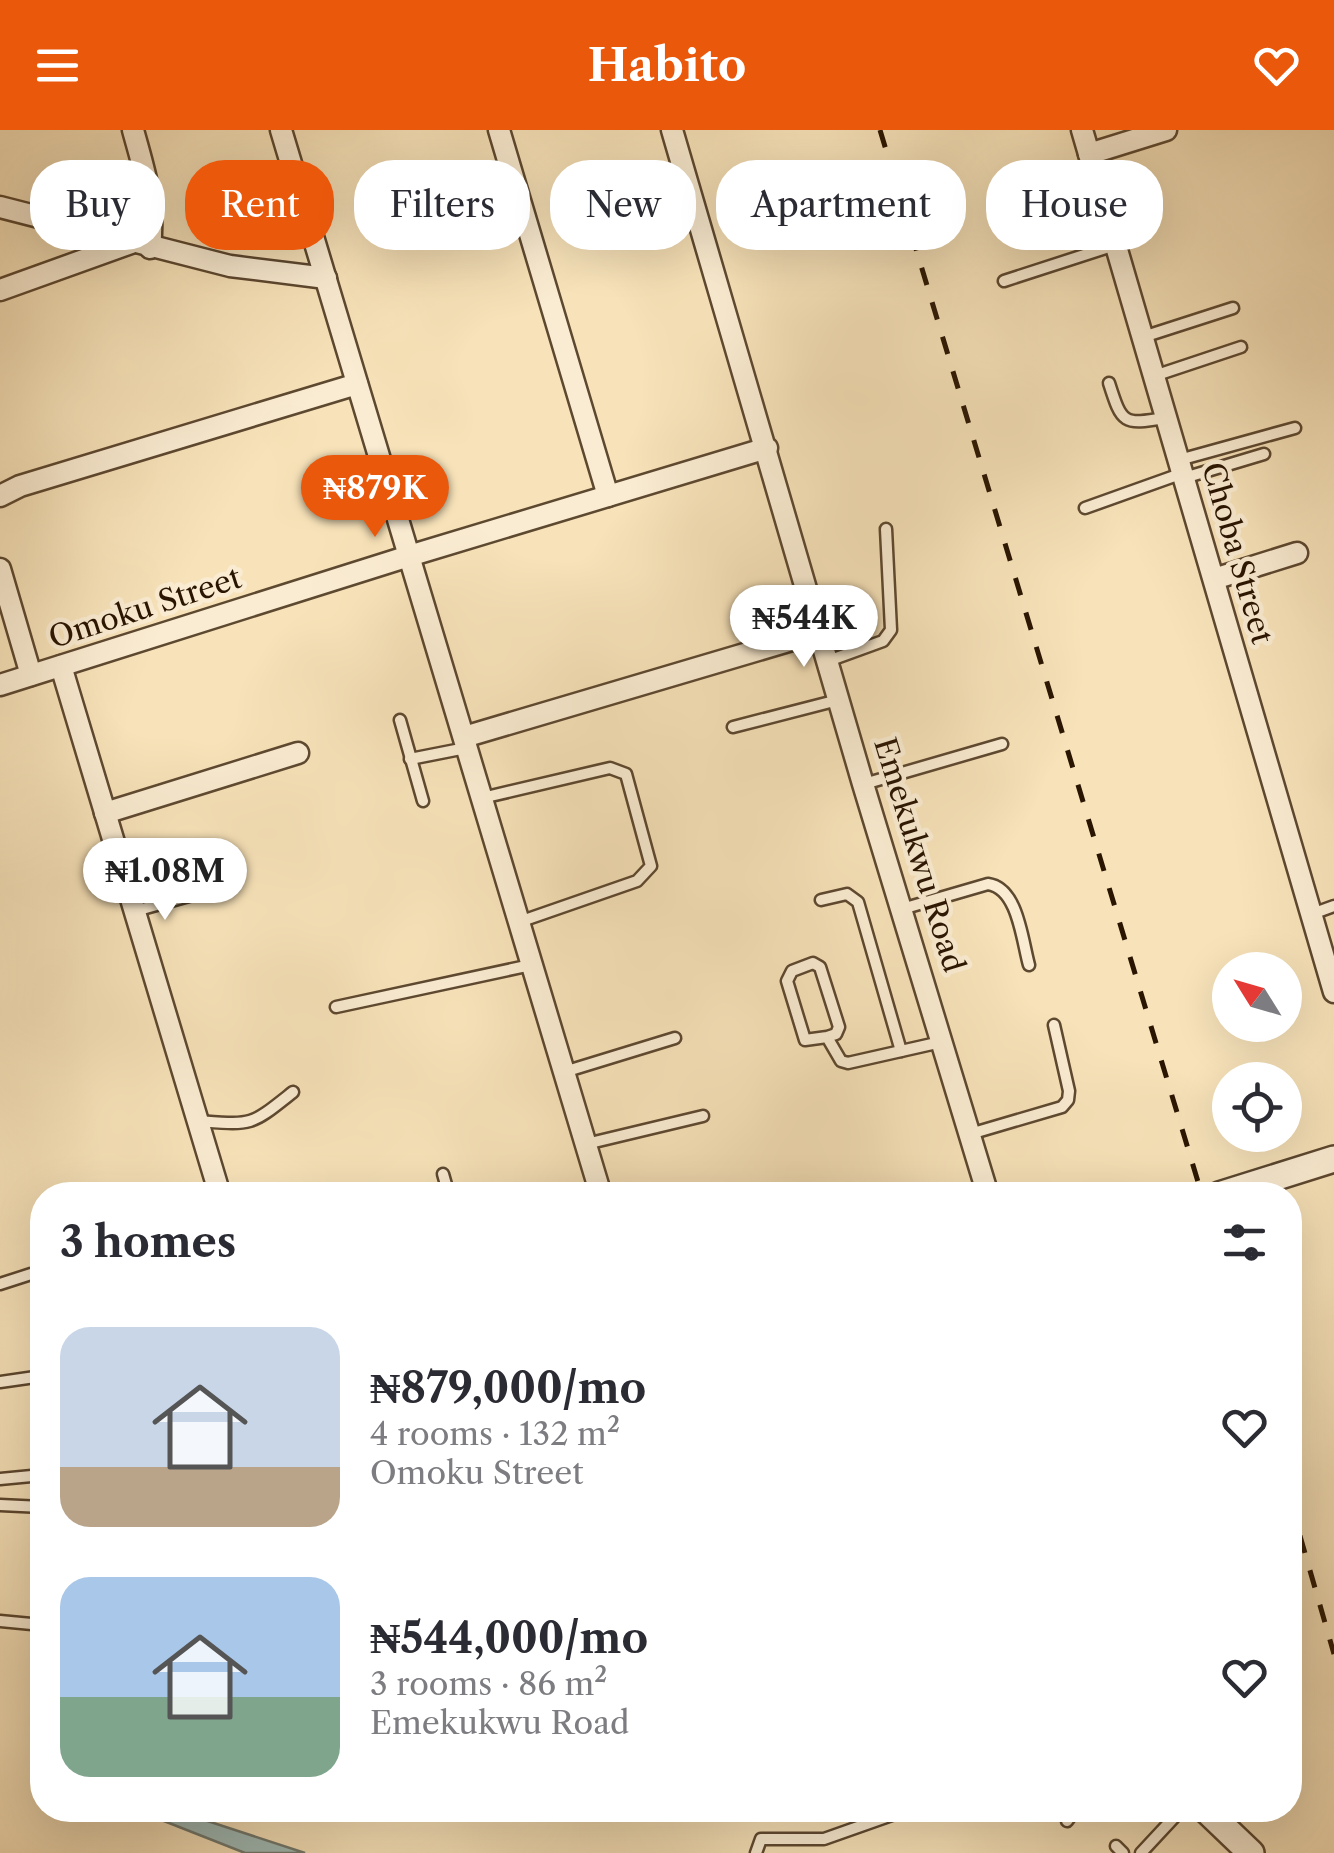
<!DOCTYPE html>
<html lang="en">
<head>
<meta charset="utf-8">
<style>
	body { margin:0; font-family:"Libre Caslon Text",serif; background:#f7f7f7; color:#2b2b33; height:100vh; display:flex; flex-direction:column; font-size:38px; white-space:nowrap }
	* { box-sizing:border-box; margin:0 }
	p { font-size:32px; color:#7c7c81 }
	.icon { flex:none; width:55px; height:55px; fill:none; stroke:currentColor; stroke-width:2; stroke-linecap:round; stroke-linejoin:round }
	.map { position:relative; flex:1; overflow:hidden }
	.panel { position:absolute; left:30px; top:1052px; width:1272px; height:640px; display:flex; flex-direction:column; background:#fff; border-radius:40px; box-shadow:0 10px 40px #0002 }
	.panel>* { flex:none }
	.banner { position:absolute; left:30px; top:30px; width:1275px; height:90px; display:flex; gap:20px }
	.needle { width:65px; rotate:307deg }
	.controls { position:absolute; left:1212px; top:822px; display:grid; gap:20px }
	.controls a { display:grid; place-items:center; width:90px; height:90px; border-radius:50%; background:#fff; box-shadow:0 10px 40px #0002; font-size:50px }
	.price { position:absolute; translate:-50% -85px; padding:0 22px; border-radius:35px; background:#fff; color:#222; font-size:32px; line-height:65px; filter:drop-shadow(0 2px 5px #0008) }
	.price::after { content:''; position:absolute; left:50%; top:60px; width:30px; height:22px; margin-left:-15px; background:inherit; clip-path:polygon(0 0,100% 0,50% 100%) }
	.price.active { background:#ea580c; color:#fff }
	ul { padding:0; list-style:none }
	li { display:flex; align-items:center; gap:30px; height:250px; padding:0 30px }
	li span { display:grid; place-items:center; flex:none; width:280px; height:200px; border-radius:30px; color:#555 }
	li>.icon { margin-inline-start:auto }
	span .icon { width:120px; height:120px; fill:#fffc; stroke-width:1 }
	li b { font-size:42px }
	h2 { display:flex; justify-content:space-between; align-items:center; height:120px; padding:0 30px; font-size:42px }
	.chip { padding:0 35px; border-radius:40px; background:#fff; box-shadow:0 10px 40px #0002; font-size:35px; line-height:90px }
	.chip.active { background:#ea580c; color:#fff }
	header { display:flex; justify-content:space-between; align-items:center; height:130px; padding:0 30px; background:#ea580c; color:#fff; font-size:45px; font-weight:800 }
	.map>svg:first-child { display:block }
</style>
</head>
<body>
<header><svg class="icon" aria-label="menu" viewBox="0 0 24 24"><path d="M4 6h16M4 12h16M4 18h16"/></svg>Habito<svg class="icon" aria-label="heart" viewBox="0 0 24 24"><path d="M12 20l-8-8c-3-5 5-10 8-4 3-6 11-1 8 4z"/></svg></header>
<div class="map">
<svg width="1334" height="1723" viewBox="0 0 1334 1723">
	<rect width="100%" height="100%" fill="#f7e2b9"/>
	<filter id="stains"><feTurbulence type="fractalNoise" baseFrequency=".002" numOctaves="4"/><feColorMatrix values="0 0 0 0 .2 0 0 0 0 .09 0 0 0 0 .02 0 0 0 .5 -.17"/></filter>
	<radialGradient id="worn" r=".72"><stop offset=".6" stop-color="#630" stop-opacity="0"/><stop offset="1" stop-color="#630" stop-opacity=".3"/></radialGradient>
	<polygon fill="#a0bcb8" stroke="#71796f" stroke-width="2.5" points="136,1680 174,1680 305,1723 245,1723"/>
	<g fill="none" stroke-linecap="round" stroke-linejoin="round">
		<defs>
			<g id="service">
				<polyline points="1004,151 1115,115"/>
				<polyline points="1143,207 1233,178"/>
				<polyline points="1154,246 1241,217"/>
				<path d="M1109 253C1122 294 1123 295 1165 288"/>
				<polyline points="1179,330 1295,298"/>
				<polyline points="1184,348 1264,324"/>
				<polyline points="1085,378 1183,343"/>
				<polyline points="828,531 883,511 891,500 886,399"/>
				<polyline points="400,590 423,671"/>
				<polyline points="733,597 838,570"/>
				<polyline points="410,629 466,618"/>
				<polyline points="864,654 1002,614"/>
				<polyline points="482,668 610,638 626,644 651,736 637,751 519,792"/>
				<polyline points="821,770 847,764 858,772 901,921"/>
				<path d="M902 779 988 754C1018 758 1022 810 1029 835"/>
				<polyline points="135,781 225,756"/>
				<polyline points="1312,784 1334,776"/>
				<polyline points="336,877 531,835"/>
				<polyline points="827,907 836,904 839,897 820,837 813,833 792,841 787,851 805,910 827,907 841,931 848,933 941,912"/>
				<polyline points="564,942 675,908"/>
				<path d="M199 991C254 995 250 996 293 962"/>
				<polyline points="970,1004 1062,977 1068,970 1069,961 1054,895"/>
				<polyline points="586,1014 703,986"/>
				<polyline points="443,1044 449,1065"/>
				<polyline points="0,1154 31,1144"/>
				<polyline points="0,1252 42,1246"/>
				<polyline points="0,1349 42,1345"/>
				<polyline points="0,1375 42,1377"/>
				<polyline points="0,1491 42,1495"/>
				<polyline points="1259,1680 1262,1684"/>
				<polyline points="1067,1691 1075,1680"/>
				<polyline points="1116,1716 1123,1723"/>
				<polyline points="756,1723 761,1709 824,1709 892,1685"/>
				<polyline points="1141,1723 1181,1680"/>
			</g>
			<g id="minor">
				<path d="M133 0C145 44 155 71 150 118"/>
				<polyline points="281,0 601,1065"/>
				<polyline points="499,0 608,366"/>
				<polyline points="672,0 863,654 988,1065"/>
				<polyline points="1082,0 1334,862"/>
				<polyline points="1089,24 1166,0"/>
				<polyline points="0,77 230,136 326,148"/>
				<polyline points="0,160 131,113"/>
				<polyline points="0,366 20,356 357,254"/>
				<polyline points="0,439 31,545"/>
				<polyline points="1214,449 1297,423"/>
				<polyline points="61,536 220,1065"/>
				<polyline points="0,555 409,426 767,318"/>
				<polyline points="464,607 819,502"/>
				<polyline points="105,683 298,623"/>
			</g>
			<g id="tertiary">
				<polyline points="1219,1065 1334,1029"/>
				<polyline points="1206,1680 1251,1723"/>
			</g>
		</defs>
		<use href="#service" stroke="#5d4830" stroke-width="15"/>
		<use href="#minor" stroke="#5d4830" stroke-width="25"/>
		<use href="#tertiary" stroke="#5d4830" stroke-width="30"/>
		<use href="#service" stroke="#faecd2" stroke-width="10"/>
		<use href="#minor" stroke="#faecd2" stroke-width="20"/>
		<use href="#tertiary" stroke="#faecd2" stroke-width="25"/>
		<g stroke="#2a1502" stroke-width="5" stroke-dasharray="18 18" stroke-linecap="butt">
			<polyline points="880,0 1202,1065"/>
			<polyline points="1290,1371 1334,1524"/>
		</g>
	</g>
	<g text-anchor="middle" stroke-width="9" stroke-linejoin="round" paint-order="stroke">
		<g font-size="30" fill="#2a1502" stroke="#faecd2">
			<text transform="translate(1237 423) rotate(74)" y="10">Choba Street</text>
			<text transform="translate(145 478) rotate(-18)" y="10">Omoku Street</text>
			<text transform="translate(919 725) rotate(73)" y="10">Emekukwu Road</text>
		</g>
	</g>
	<rect width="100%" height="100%" filter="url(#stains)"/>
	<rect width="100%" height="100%" fill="url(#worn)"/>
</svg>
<div class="controls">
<a><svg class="needle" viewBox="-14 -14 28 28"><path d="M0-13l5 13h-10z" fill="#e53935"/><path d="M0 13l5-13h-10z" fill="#7c7c81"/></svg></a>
<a><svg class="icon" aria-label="locate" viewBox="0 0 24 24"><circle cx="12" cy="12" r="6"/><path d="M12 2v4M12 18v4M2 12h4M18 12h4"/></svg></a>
</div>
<b class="price active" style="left:375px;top:410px">₦879K</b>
<b class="price" style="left:804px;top:540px">₦544K</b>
<b class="price" style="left:165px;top:793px">₦1.08M</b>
<div class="banner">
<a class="chip">Buy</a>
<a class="chip active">Rent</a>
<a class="chip">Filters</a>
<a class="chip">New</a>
<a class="chip">Apartment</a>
<a class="chip">House</a>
</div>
<section class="panel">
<h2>3 homes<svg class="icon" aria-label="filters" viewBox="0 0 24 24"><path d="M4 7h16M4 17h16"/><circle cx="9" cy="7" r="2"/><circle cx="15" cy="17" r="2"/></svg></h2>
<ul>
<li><span style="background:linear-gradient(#c9d6e8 70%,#b9a48a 0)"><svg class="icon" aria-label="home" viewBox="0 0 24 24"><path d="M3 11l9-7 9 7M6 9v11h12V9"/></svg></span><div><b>₦879,000/mo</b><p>4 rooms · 132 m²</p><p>Omoku Street</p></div><svg class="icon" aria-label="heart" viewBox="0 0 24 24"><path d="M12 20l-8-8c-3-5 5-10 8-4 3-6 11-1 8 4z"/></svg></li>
<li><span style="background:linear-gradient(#a9c7e8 60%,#7fa58c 0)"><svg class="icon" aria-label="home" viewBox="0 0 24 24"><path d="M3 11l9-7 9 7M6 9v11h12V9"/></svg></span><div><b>₦544,000/mo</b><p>3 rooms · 86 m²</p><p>Emekukwu Road</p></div><svg class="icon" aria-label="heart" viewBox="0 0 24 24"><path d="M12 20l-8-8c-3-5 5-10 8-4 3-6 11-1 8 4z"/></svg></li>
</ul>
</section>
</div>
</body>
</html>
